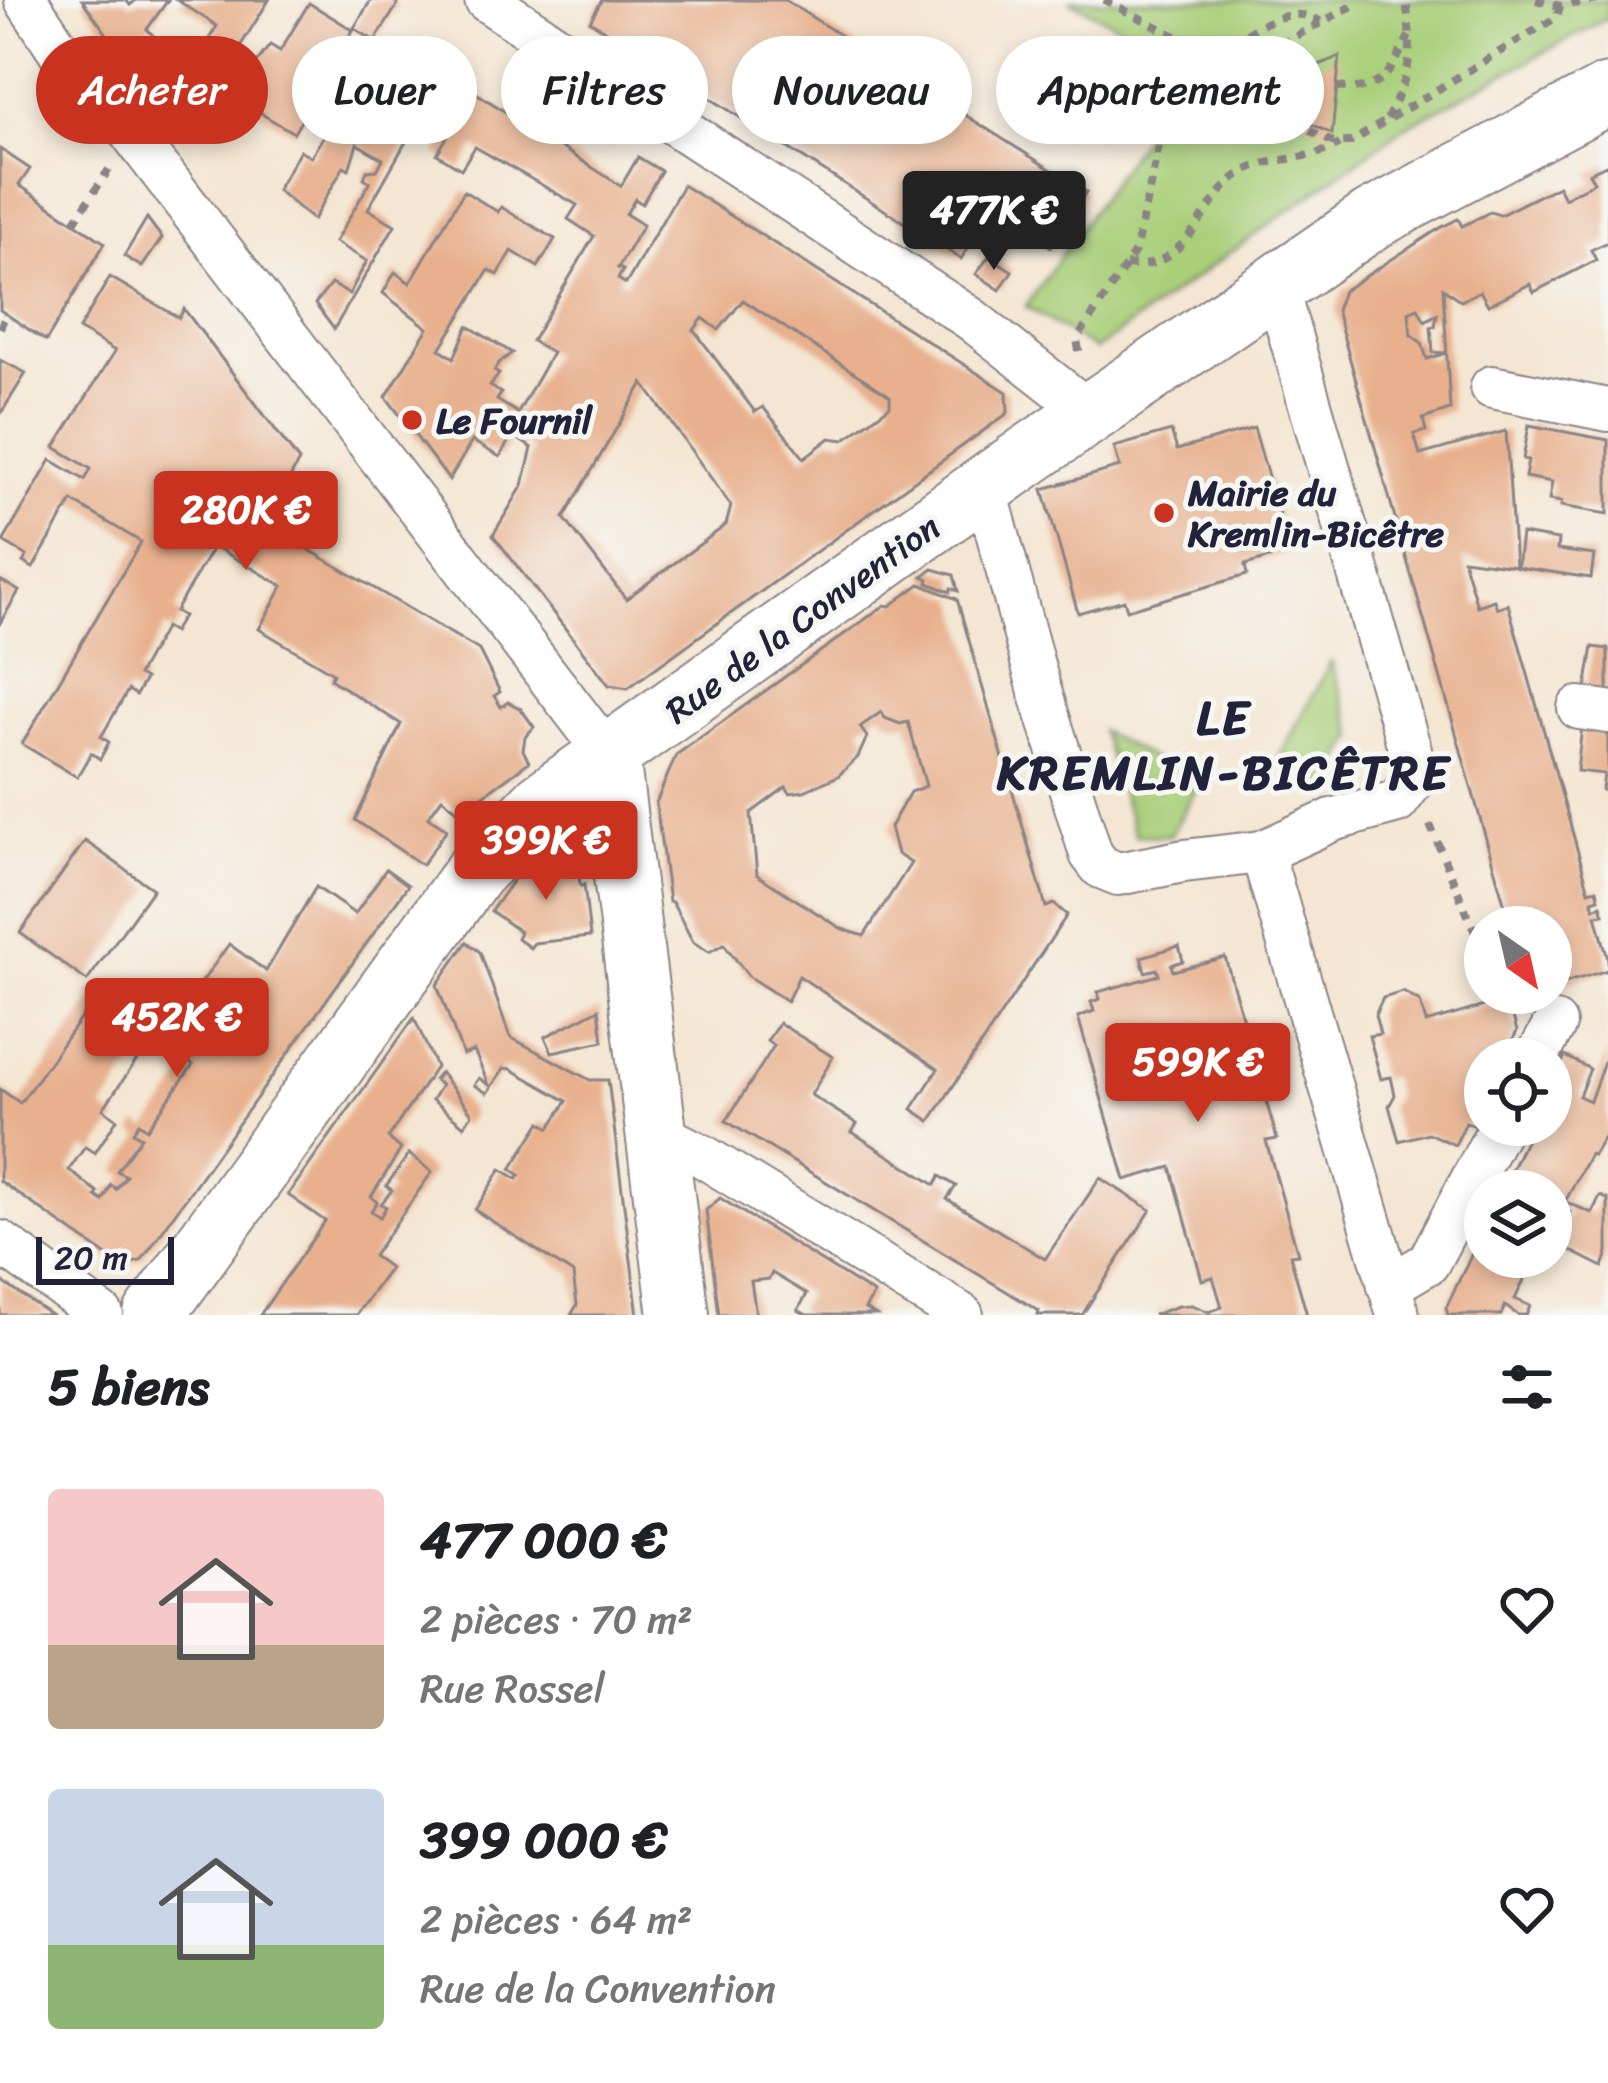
<!DOCTYPE html>
<html lang="fr">
<head>
<meta charset="utf-8">
<style>
	body { margin:0; font-family:Sriracha,sans-serif; background:#f6f6f6; color:#202124; height:100vh; display:flex; flex-direction:column; font-size:45px; white-space:nowrap }
	* { box-sizing:border-box; margin:0 }
	p { font-size:39px; color:#757577 }
	.icon { flex:none; width:66px; height:66px; fill:none; stroke:currentColor; stroke-width:2; stroke-linecap:round; stroke-linejoin:round }
	.map { position:relative; height:1315px; overflow:hidden }
	.details { display:flex; flex-direction:column; background:#fff; flex:1 }
	.details>* { flex:none }
	.top-card { position:absolute; left:36px; top:36px; width:1536px; height:108px; display:flex; gap:24px }
	.needle { width:78px; rotate:146deg }
	.tools { position:absolute; left:1464px; top:906px; display:grid; gap:24px }
	.tools a { display:grid; place-items:center; width:108px; height:108px; border-radius:50%; background:#fff; box-shadow:0 6px 18px #0003; font-size:60px }
	.scale { position:absolute; left:36px; bottom:30px; width:138px; box-sizing:border-box; padding-left:12px; border:6px solid #22223b; border-top:0; font-size:33px; line-height:42px; white-space:nowrap; color:#22223b; -webkit-text-stroke:9px #f6f6f2; paint-order:stroke }
	.price { position:absolute; translate:-50% -102px; padding:0 27px; border-radius:12px; background:#c8321e; color:#fff; font-size:39px; line-height:78px; filter:drop-shadow(0 3px 6px #0008) }
	.price::after { content:''; position:absolute; left:50%; top:72px; width:36px; height:27px; margin-left:-18px; background:inherit; clip-path:polygon(0 0,100% 0,50% 100%) }
	.price.on { background:#222; color:#fff }
	ul { padding:0; list-style:none }
	li { display:flex; align-items:center; gap:36px; height:300px; padding:0 48px }
	li span { display:grid; place-items:center; flex:none; width:336px; height:240px; border-radius:12px; color:#555 }
	li>.icon { margin-inline-start:auto }
	span .icon { width:144px; height:144px; fill:#fffc; stroke-width:1 }
	li b { font-size:51px }
	h2 { display:flex; justify-content:space-between; align-items:center; height:144px; padding:0 48px; font-size:51px }
	.chip { padding:0 42px; border-radius:54px; background:#fff; box-shadow:0 6px 18px #0003; font-size:42px; line-height:108px }
	.chip.on { background:#c8321e; color:#fff }
	.map>svg:first-child { display:block }
</style>
</head>
<body>
<div class="map">
<svg width="1608" height="1315" viewBox="0 0 1608 1315">
	<rect width="100%" height="100%" fill="#f6f6f2"/>
	<filter id="ink" filterUnits="userSpaceOnUse"><feTurbulence type="fractalNoise" baseFrequency=".00833" numOctaves="2"/><feDisplacementMap in="SourceGraphic" scale="24" xChannelSelector="R" yChannelSelector="G"/><feConvolveMatrix kernelMatrix="1 2 1 2 8 2 1 2 1" color-interpolation-filters="sRGB"/></filter>
	<filter id="wash" filterUnits="userSpaceOnUse"><feTurbulence type="fractalNoise" baseFrequency=".004" numOctaves="4" result="noise"/><feDisplacementMap in="SourceGraphic" scale="48" xChannelSelector="R" yChannelSelector="G"/><feGaussianBlur stdDeviation="2.7" result="paint"/><feColorMatrix in="noise" values="0 0 0 0 0 0 0 0 0 0 0 0 0 0 0 0 0 1.4 0 .05"/><feComposite in="paint" operator="in"/></filter>
	<g filter="url(#wash)">
		<rect width="100%" height="100%" fill="#f4e6d2"/>
		<g fill="#a9cf79" stroke="#66785a" stroke-width="3">
			<polygon points="1069,0 1608,0 1608,18 1403,128 1095,350 1026,306 1193,64"/>
			<polygon points="1331,662 1355,736 1323,789 1277,762"/>
			<polygon points="1101,731 1199,784 1170,836 1135,835"/>
		</g>
		<g id="blocks">
			<g fill="#e8b08d" fill-rule="evenodd">
				<polygon points="82,0 126,0 130,5 136,0 168,0 147,29 185,69 197,58 217,26 177,0 269,0 210,95 223,106 270,45 280,51 309,3 353,30 294,133 265,116 241,94 218,119 204,106 183,138"/>
				<polygon points="371,0 392,0 398,4 375,41 354,28"/>
				<polygon points="602,0 785,0 1086,192 1051,247 1010,220 981,228 961,259 590,21"/>
				<path d="M418 51 476 86 473 91 621 186 638 157 661 171 642 204 635 199 626 214 643 225 618 268 623 270 618 279 626 284 683 185 1007 392 1008 413 628 688 609 685 493 535 523 485 532 448 512 435 500 457 472 441 449 480 386 397 428 328 383 293 395 272 410 283 464 191 498 212 501 207 555 239 538 267 512 251 498 275 489 270 440 349 454 358 468 326 512 353 499 363 494 371 499 374 490 386 501 393 497 400 518 413 552 353 532 341 594 236 568 219 577 205 475 147 461 169 437 154 452 128 433 116 421 135 412 131 368 209 395 225 334 329 315 304 331 284 349 294 367 261 335 242 370 182 364 178 367 171 377 170 383 159 357 144 349 169 344 166 313 220 277 190 300 150 311 157 353 85 381 102 379 110ZM743 300 890 396V406L844 440 830 438 804 458 763 407 755 412 694 330 703 318 719 330ZM643 383 731 506 726 525 626 599 564 518Z"/>
				<polygon points="1340,56 1332,134 1261,99 1289,84 1289,78"/>
				<polygon points="0,149 30,169 19,185 105,243 46,341 0,310"/>
				<path d="M1608 164V242L1591 250 1596 260 1534 292 1530 284 1488 305 1480 291 1461 301 1443 288 1450 410 1423 419 1426 431 1414 434 1420 455 1506 431 1515 566 1463 559 1477 606 1494 600 1497 608 1508 604 1589 891 1597 889 1599 898 1592 900 1594 908 1601 905 1604 914 1596 915 1608 959V970L1551 987V927H1511L1336 310 1343 291 1440 228 1458 219 1462 226 1490 212 1500 215 1558 186 1564 198 1594 182 1589 173ZM1418 308 1425 321 1437 314 1435 326 1431 327 1433 352 1446 353 1427 359 1422 343 1411 335 1409 312Z"/>
				<polygon points="147,218 162,238 142,267 124,256"/>
				<polygon points="989,256 1012,271 1000,290 976,274"/>
				<polygon points="110,277 179,318 184,309 299,461 281,495 321,519 306,548 479,650 500,692 494,696 501,707 508,702 521,709 534,727 525,737 523,750 529,762 460,812 442,798 428,817 447,829 422,865 355,820 401,724 330,679 333,673 259,629 283,586 214,546 175,611 183,616 173,632 165,627 138,675 145,679 136,695 128,690 101,737 109,742 100,759 91,753 77,777 22,744 141,542 72,501 33,568 23,562 27,556 3,542 51,460 85,480 91,469 55,447 115,351 79,329"/>
				<polygon points="0,360 26,373 0,415"/>
				<polygon points="1529,425 1608,440 1608,514 1561,506 1562,502 1549,500 1552,482 1525,477 1528,460 1523,459"/>
				<polygon points="1254,428 1290,552 1245,565 1247,575 1127,610 1124,600 1078,613 1043,489 1120,467 1114,447 1171,431 1177,450"/>
				<polygon points="1521,534 1558,540 1557,550 1594,555 1591,578 1517,567"/>
				<polygon points="933,569 954,575 958,591 951,588 950,592 928,583 929,579 923,576"/>
				<polygon points="0,580 19,591 0,623"/>
				<path d="M920 584 957 599 1046 907 1054 904 1067 915 930 1121 912 1109 938 1069 799 976 787 1001 749 977 724 944 709 952 693 942 672 902H669L656 803 676 755 885 605 890 606ZM881 712 885 718 900 724 908 722 926 786 910 792 890 827 897 854 911 863 864 936 842 929 757 875 751 813 786 787 790 793 804 791 838 776 858 757 867 737 860 727Z"/>
				<polygon points="1593,647 1608,649 1608,692 1586,689"/>
				<polygon points="1582,726 1608,729 1608,791 1602,790 1604,774 1577,771"/>
				<polygon points="85,841 153,889 87,981 20,933"/>
				<polygon points="551,854 567,859 577,871 581,886 584,884 590,937 534,943 530,948 517,938 520,932 491,911 521,869 526,872 535,860"/>
				<polygon points="386,869 408,885 141,1261 120,1265 0,1181 0,1089 20,1103 95,998 153,1037 103,1109 117,1119 95,1153 85,1147 69,1170 98,1193 96,1196 103,1201 111,1185 116,1189 126,1176 117,1171 141,1137 133,1132 139,1123 147,1129 193,1065 159,1042 229,944 266,971 316,887 355,914"/>
				<polygon points="467,942 480,952 510,1037 590,1080 608,1080 638,1315 571,1315 577,1305 573,1274 475,1210 501,1169 517,1179 520,1175 511,1169 541,1122 550,1128 567,1101 511,1069 504,1068 487,1093 474,1085 479,1078 489,1085 474,1051 463,1055 437,985"/>
				<polygon points="1179,946 1183,961 1171,965 1173,971 1225,957 1277,1139 1266,1141 1298,1254 1290,1255 1307,1315 1153,1315 1178,1306 1192,1305 1209,1312 1222,1307 1213,1277 1202,1280 1171,1167 1125,1180 1078,1017 1094,1011 1091,1002 1100,999 1098,992 1159,975 1157,969 1145,972 1141,957"/>
				<polygon points="1403,992 1420,1002 1426,1023 1508,999 1517,1031 1504,1059 1485,1059 1485,1099 1473,1125 1466,1122 1455,1145 1428,1133 1399,1141 1389,1106 1395,1095 1391,1077 1381,1079 1369,1036 1380,1034 1375,1015 1383,998"/>
				<polygon points="599,1009 603,1041 552,1052 545,1037"/>
				<polygon points="414,1018 436,1067 388,1138 401,1149 371,1197 377,1202 371,1211 380,1217 386,1207 381,1204 392,1190 386,1186 409,1154 432,1172 373,1256 390,1268 356,1315 260,1315 325,1221 288,1195"/>
				<polygon points="779,1023 833,1057 811,1095 857,1124 852,1132 935,1185 940,1176 956,1186 947,1199 1045,1259 1100,1178 1151,1210 1082,1315 1038,1315 1039,1311 726,1121 774,1046 767,1041"/>
				<polygon points="1608,1050 1608,1139 1604,1137 1593,1155 1590,1154 1566,1200 1556,1195 1551,1205 1551,1191 1501,1191 1533,1125 1551,1125 1551,1086 1565,1056 1590,1069 1579,1096 1590,1101"/>
				<polygon points="440,1072 472,1114 464,1126 432,1100 441,1085 434,1080"/>
				<polygon points="1600,1196 1608,1199 1608,1252 1603,1267 1555,1243 1551,1248 1551,1233 1558,1236 1570,1212 1557,1204 1559,1199 1592,1213"/>
				<polygon points="720,1198 874,1294 865,1309 875,1315 807,1315 798,1310 807,1294 772,1273 769,1279 751,1281 756,1315 719,1315 706,1210"/>
				<polygon points="1485,1226 1485,1257 1535,1257 1515,1299 1530,1306 1526,1315 1518,1315 1505,1306 1501,1315 1448,1315 1446,1308"/>
				<polygon points="0,1280 20,1294 51,1315 0,1315"/>
			</g>
		</g>
	</g>
	<g filter="url(#ink)">
		<use href="#blocks" fill-opacity="0" stroke="#8b8486" stroke-width="3"/>
		<g fill="none" stroke-linecap="round" stroke-linejoin="round">
			<defs>
				<g id="minor">
					<polyline points="26,0 69,65 97,88 609,756"/>
					<polyline points="486,0 971,319 1092,414"/>
					<polyline points="1492,387 1608,410"/>
					<polyline points="985,487 1040,691 1091,854 1101,867 1118,874 1184,861 1262,852 1332,820 1397,802 1412,782 1413,761 1276,286"/>
					<polyline points="1579,708 1608,712"/>
					<polyline points="1262,852 1398,1315"/>
					<polyline points="1536,1059 1555,1024"/>
					<polyline points="657,1133 701,1155 962,1315"/>
					<polyline points="0,1242 102,1315"/>
					<polyline points="1389,1286 1428,1263 1501,1125"/>
				</g>
				<g id="secondary">
					<polyline points="609,756 679,1315"/>
					<polyline points="154,1315 474,872 542,802 1029,455 1373,219 1608,94"/>
				</g>
			</defs>
			<use href="#minor" stroke="#8b8486" stroke-width="46"/>
			<use href="#secondary" stroke="#8b8486" stroke-width="64"/>
			<g stroke="#8b8486" stroke-width="8" stroke-dasharray="9 9" stroke-linecap="butt">
				<polyline points="1104,0 1238,67 1356,4 1356,0"/>
				<polyline points="1536,0 1560,6 1598,0"/>
				<path d="M1219 57C1241 33 1291 0 1321 22"/>
				<polyline points="1214,81 1332,142 1351,142 1557,17 1560,6"/>
				<path d="M1337 87C1384 93 1389 74 1409 36"/>
				<path d="M1387 119C1413 67 1413 56 1406 0"/>
				<polyline points="74,222 110,168"/>
				<path d="M1126 265C1189 273 1199 202 1240 174 1267 155 1308 163 1340 144"/>
				<polyline points="0,328 6,314"/>
				<polyline points="1079,351 1077,339 1135,252 1159,146 1179,109 1238,67"/>
				<polyline points="1430,825 1485,956"/>
			</g>
			<use href="#minor" stroke="#fff" stroke-width="42"/>
			<use href="#secondary" stroke="#fff" stroke-width="60"/>
		</g>
	</g>
	<g fill="#c8321e" stroke="#f6f6f2" stroke-width="4.5">
		<circle cx="412" cy="420" r="12"/>
		<circle cx="1164" cy="513" r="12"/>
	</g>
	<g text-anchor="middle" stroke-width="10" stroke-linejoin="round" paint-order="stroke">
		<g font-size="36" font-weight="bold" fill="#22223b" stroke="#f6f6f2" text-anchor="start">
			<text x="436" y="433">Le Fournil</text>
			<text x="1188" y="505">Mairie du<tspan x="1188" dy="41">Kremlin-Bicêtre</tspan></text>
		</g>
		<g font-size="36" fill="#22223b" stroke="#f6f6f2">
			<text transform="translate(802 618) rotate(-36)" y="13">Rue de la Convention</text>
		</g>
		<g font-size="48" font-weight="bold" letter-spacing="3" fill="#22223b" stroke="#f6f6f2">
			<text x="1224" y="734">LE<tspan x="1224" dy="55">KREMLIN-BICÊTRE</tspan></text>
		</g>
	</g>
</svg>
<div class="tools">
<a><svg class="needle" viewBox="-14 -14 28 28"><path d="M0-13l5 13h-10z" fill="#e53935"/><path d="M0 13l5-13h-10z" fill="#757577"/></svg></a>
<a><svg class="icon" aria-label="locate" viewBox="0 0 24 24"><circle cx="12" cy="12" r="6"/><path d="M12 2v4M12 18v4M2 12h4M18 12h4"/></svg></a>
<a><svg class="icon" aria-label="layers" viewBox="0 0 24 24"><path d="M12 4l9 5-9 5-9-5zM3 14l9 5 9-5"/></svg></a>
</div>
<div class="scale">20 m</div>
<b class="price on" style="left:994px;top:273px">477K €</b>
<b class="price" style="left:246px;top:573px">280K €</b>
<b class="price" style="left:546px;top:903px">399K €</b>
<b class="price" style="left:177px;top:1080px">452K €</b>
<b class="price" style="left:1198px;top:1125px">599K €</b>
<div class="top-card">
<a class="chip on">Acheter</a>
<a class="chip">Louer</a>
<a class="chip">Filtres</a>
<a class="chip">Nouveau</a>
<a class="chip">Appartement</a>
</div>
</div>
<section class="details">
<h2>5 biens<svg class="icon" aria-label="filters" viewBox="0 0 24 24"><path d="M4 7h16M4 17h16"/><circle cx="9" cy="7" r="2"/><circle cx="15" cy="17" r="2"/></svg></h2>
<ul>
<li><span style="background:linear-gradient(#f6c9c9 65%,#b9a48a 0)"><svg class="icon" aria-label="home" viewBox="0 0 24 24"><path d="M3 11l9-7 9 7M6 9v11h12V9"/></svg></span><div><b>477 000 €</b><p>2 pièces · 70 m²</p><p>Rue Rossel</p></div><svg class="icon" aria-label="heart" viewBox="0 0 24 24"><path d="M12 20l-8-8c-3-5 5-10 8-4 3-6 11-1 8 4z"/></svg></li>
<li><span style="background:linear-gradient(#c9d6e8 65%,#8fb573 0)"><svg class="icon" aria-label="home" viewBox="0 0 24 24"><path d="M3 11l9-7 9 7M6 9v11h12V9"/></svg></span><div><b>399 000 €</b><p>2 pièces · 64 m²</p><p>Rue de la Convention</p></div><svg class="icon" aria-label="heart" viewBox="0 0 24 24"><path d="M12 20l-8-8c-3-5 5-10 8-4 3-6 11-1 8 4z"/></svg></li>
</ul>
</section>
</body>
</html>
